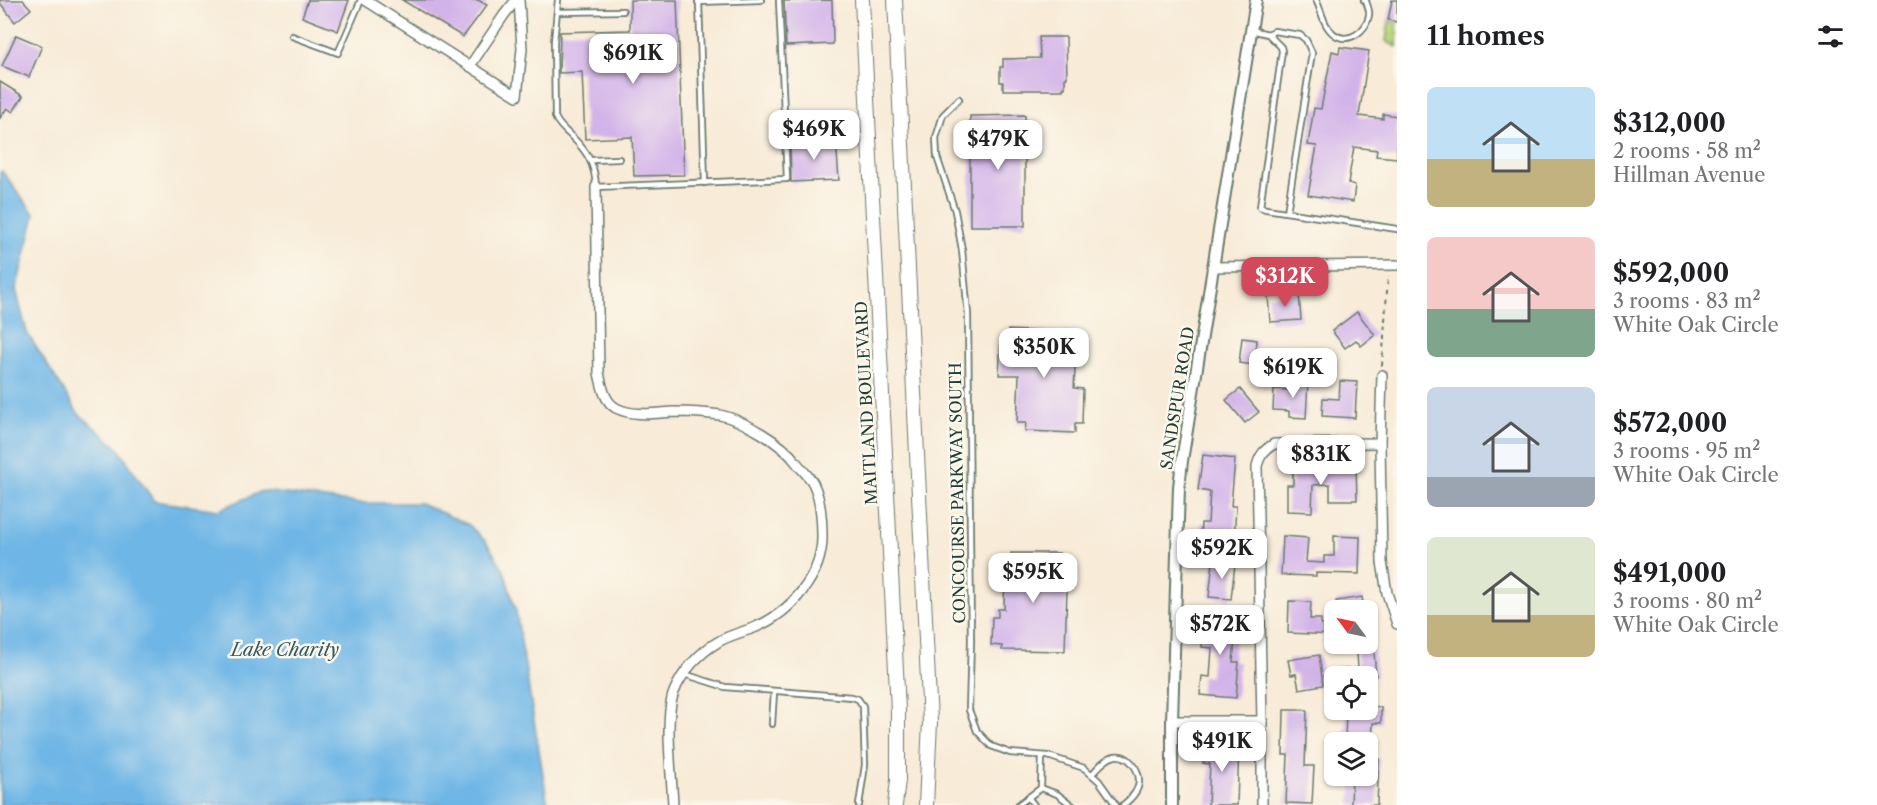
<!DOCTYPE html>
<html lang="en">
<head>
<meta charset="utf-8">
<style>
	body { margin:0; font-family:"Libre Caslon Text",serif; background:#f2f2f2; color:#202124; height:100vh; display:flex; flex-direction:column; font-size:22px; white-space:nowrap }
	* { box-sizing:border-box; margin:0 }
	p { font-size:20px; color:#757577 }
	.icon { flex:none; width:33px; height:33px; fill:none; stroke:currentColor; stroke-width:2; stroke-linecap:round; stroke-linejoin:round }
	.map { position:relative; flex:1; overflow:hidden }
	.sheet { display:flex; flex-direction:column; background:#fff; width:480px }
	.sheet>* { flex:none }
	.needle { width:39px; rotate:303deg }
	.fabs { position:absolute; left:1324px; top:600px; display:grid; gap:12px }
	.fabs a { display:grid; place-items:center; width:54px; height:54px; border-radius:9px; background:#fff; box-shadow:0 2px 4px #0004; font-size:30px }
	.price { position:absolute; translate:-50% -51px; padding:0 14px; border-radius:12px; background:#fff; color:#222; font-size:20px; line-height:39px; filter:drop-shadow(0 2px 3px #0008) }
	.price::after { content:''; position:absolute; left:50%; top:36px; width:18px; height:14px; margin-left:-9px; background:inherit; clip-path:polygon(0 0,100% 0,50% 100%) }
	.price.current { background:#d1495b; color:#fff }
	ul { padding:0; list-style:none }
	li { display:flex; align-items:center; gap:18px; height:150px; padding:0 30px }
	li span { display:grid; place-items:center; flex:none; width:168px; height:120px; border-radius:9px; color:#555 }
	li>.icon { margin-inline-start:auto }
	span .icon { width:72px; height:72px; fill:#fffc; stroke-width:1 }
	li b { font-size:26px }
	h2 { display:flex; justify-content:space-between; align-items:center; height:72px; padding:0 30px; font-size:26px }
	main { display:flex; flex:1; min-height:0 }
	.map>svg:first-child { display:block }
</style>
</head>
<body>
<main>
<div class="map">
<svg width="1397" height="805" viewBox="0 0 1397 805">
	<rect width="100%" height="100%" fill="#fbf7ec"/>
	<filter id="ink" filterUnits="userSpaceOnUse"><feTurbulence type="fractalNoise" baseFrequency=".0167" numOctaves="2"/><feDisplacementMap in="SourceGraphic" scale="12" xChannelSelector="R" yChannelSelector="G"/><feConvolveMatrix kernelMatrix="1 2 1 2 8 2 1 2 1" color-interpolation-filters="sRGB"/></filter>
	<filter id="wash" filterUnits="userSpaceOnUse"><feTurbulence type="fractalNoise" baseFrequency=".008" numOctaves="4" result="noise"/><feDisplacementMap in="SourceGraphic" scale="24" xChannelSelector="R" yChannelSelector="G"/><feGaussianBlur stdDeviation="1.35" result="paint"/><feColorMatrix in="noise" values="0 0 0 0 0 0 0 0 0 0 0 0 0 0 0 0 0 1.4 0 .05"/><feComposite in="paint" operator="in"/></filter>
	<g filter="url(#wash)">
		<rect width="100%" height="100%" fill="#f8ebd7"/>
		<polygon fill="#bad57b" stroke="#6c8958" stroke-width="1.5" points="1389,21 1397,22 1397,47 1386,41"/>
		<polygon fill="#6eb6e6" stroke="#467a8d" stroke-width="1.5" points="2,171 35,215 16,290 27,333 78,413 118,448 154,501 219,510 262,491 358,503 420,503 469,525 487,543 504,570 516,611 548,805 0,805 0,172"/>
		<g id="blocks">
			<g fill="#d2b3e9">
				<polygon points="0,0 23,0 31,9 15,22 0,3"/>
				<polygon points="308,0 349,0 338,31 302,17"/>
				<polygon points="402,0 478,0 487,5 463,37"/>
				<polygon points="630,0 677,0 684,175 634,176 632,137 585,139 582,72 559,73 560,32 630,30"/>
				<polygon points="832,0 833,44 786,46 784,1"/>
				<polygon points="1392,0 1397,0 1397,22 1388,20"/>
				<polygon points="16,35 42,46 29,77 2,66"/>
				<polygon points="1039,37 1066,37 1067,78 1065,78 1065,88 1063,88 1063,90 1003,90 1003,82 1000,82 1000,67 1003,67 1003,59 1040,58"/>
				<polygon points="1340,47 1369,51 1359,116 1383,119 1383,114 1397,116 1397,158 1376,156 1377,150 1354,147 1348,183 1355,185 1353,202 1308,195 1317,146 1308,145 1314,108 1321,109 1332,51 1339,53"/>
				<polygon points="0,82 23,96 13,112 7,108 0,118"/>
				<polygon points="1025,115 1025,226 970,226 970,116"/>
				<polygon points="836,140 839,180 791,182 790,141"/>
				<polygon points="1299,293 1301,320 1270,322 1268,296"/>
				<polygon points="1357,312 1375,335 1361,346 1356,340 1345,348 1332,331"/>
				<polygon points="1008,330 1077,333 1074,388 1083,389 1082,424 1075,424 1075,433 1025,431 1026,423 1017,423 1019,375 999,375 1001,339 1008,339"/>
				<polygon points="1242,338 1257,340 1254,365 1239,363"/>
				<polygon points="1290,380 1308,381 1306,418 1289,417 1289,411 1273,410 1274,389 1289,390"/>
				<polygon points="1340,381 1357,382 1355,418 1322,416 1323,398 1339,399"/>
				<polygon points="1240,389 1259,412 1245,423 1226,400"/>
				<polygon points="1203,455 1235,459 1231,506 1236,506 1234,542 1200,540 1201,523 1208,523 1210,492 1198,490"/>
				<polygon points="1356,466 1357,500 1330,500 1330,484 1313,485 1312,512 1287,511 1287,485 1293,485 1293,468 1324,469 1324,467"/>
				<polygon points="1283,536 1308,538 1306,562 1324,563 1324,556 1334,556 1334,536 1360,537 1359,574 1316,573 1316,576 1281,575"/>
				<polygon points="1011,553 1059,553 1059,559 1068,559 1065,651 1002,650 1002,646 991,645 992,617 998,617 998,609 1004,609 1005,564 1011,564"/>
				<polygon points="1213,562 1235,564 1231,599 1209,597"/>
				<polygon points="1362,597 1364,610 1338,610 1336,601"/>
				<polygon points="1289,601 1311,602 1310,619 1321,619 1321,625 1335,623 1335,635 1288,633"/>
				<polygon points="1204,614 1237,617 1233,662 1239,662 1236,698 1200,695 1202,676 1210,677 1212,648 1202,647"/>
				<polygon points="1374,652 1376,676 1334,676 1333,670 1358,668 1357,653"/>
				<polygon points="1319,655 1323,685 1299,689 1296,674 1291,675 1288,660"/>
				<polygon points="1368,706 1381,707 1381,723 1373,723 1372,742 1345,741 1346,710 1368,710"/>
				<polygon points="1284,710 1307,710 1305,766 1314,766 1312,804 1286,803 1288,755 1283,755"/>
				<polygon points="1204,743 1239,744 1237,805 1208,805 1210,764 1203,763"/>
				<polygon points="1368,759 1379,759 1377,805 1351,805 1352,776 1368,776"/>
			</g>
		</g>
	</g>
	<g filter="url(#ink)">
		<use href="#blocks" fill-opacity="0" stroke="#6b7a6d" stroke-width="1.5"/>
		<g fill="none" stroke-linecap="round" stroke-linejoin="round">
			<defs>
				<g id="service">
					<path d="M558 0 554 42 555 117C559 126 564 129 571 136 587 151 595 164 596 187L787 179 779 0"/>
					<path d="M1316 0C1322 11 1323 26 1334 34 1348 45 1367 31 1369 15 1370 11 1367 5 1366 1L1364 0"/>
					<polyline points="698,2 761,0"/>
					<polyline points="699,2 705,183"/>
					<polyline points="557,12 623,11"/>
					<polyline points="1251,30 1268,34 1274,31 1300,35 1306,40 1312,53 1287,212"/>
					<polyline points="1268,34 1281,47 1282,51 1260,207 1266,209 1397,229"/>
					<polyline points="292,36 338,53 361,0"/>
					<polyline points="959,99 943,115 936,138 937,157 955,211 962,250 968,314 971,641 969,710 977,731 991,746 1010,753 1048,756 1084,768 1099,781 1116,805"/>
					<polyline points="592,160 619,159"/>
					<polyline points="684,674 725,687 852,697 858,699 863,706 865,765 859,805"/>
					<polyline points="772,724 774,692"/>
					<path d="M1092 774C1098 768 1105 758 1115 756 1128 754 1139 768 1139 781 1139 791 1131 799 1123 805"/>
					<polyline points="1041,788 1042,756"/>
					<polyline points="1028,797 1034,805"/>
					<polyline points="1018,805 1041,788 1057,794 1072,805"/>
				</g>
				<g id="minor">
					<polyline points="365,0 517,96 522,49 519,0"/>
					<polyline points="470,66 504,15 516,0"/>
					<path d="M596 187 599 373C602 386 604 401 616 408 634 417 655 413 674 412 689 412 706 413 720 415 743 420 782 443 796 462 801 469 809 476 813 483 821 499 822 519 822 536 823 575 791 612 756 627 744 632 729 635 718 642 699 653 682 672 674 692 664 717 672 777 673 805"/>
					<polyline points="1212,267 1397,265"/>
					<polyline points="1382,375 1380,443 1382,562 1387,593 1397,624"/>
					<polyline points="1172,721 1262,721"/>
					<path d="M1262 805V721L1257 466C1260 455 1264 450 1274 444L1380 443"/>
				</g>
				<polyline id="tertiary" points="1172,805 1172,721 1179,487 1182,461 1256,0"/>
				<g id="primary">
					<polyline points="862,0 898,710 898,780 895,805"/>
					<polyline points="895,0 930,722 926,805"/>
				</g>
			</defs>
			<use href="#service" stroke="#6b7a6d" stroke-width="8"/>
			<use href="#minor" stroke="#6b7a6d" stroke-width="12"/>
			<use href="#tertiary" stroke="#6b7a6d" stroke-width="14"/>
			<use href="#primary" stroke="#6b7a6d" stroke-width="16"/>
			<polyline stroke="#6b7a6d" stroke-width="2" stroke-dasharray="4.5 4.5" stroke-linecap="butt" points="1382,366 1388,276"/>
			<use href="#service" stroke="#fff" stroke-width="4.5"/>
			<use href="#minor" stroke="#fff" stroke-width="9"/>
			<use href="#tertiary" stroke="#fff" stroke-width="10"/>
			<use href="#primary" stroke="#fff" stroke-width="14"/>
		</g>
	</g>
	<g text-anchor="middle" stroke-width="5" stroke-linejoin="round" paint-order="stroke">
		<g font-size="16" fill="#1f3d34" stroke="#fbf7ec">
			<text transform="translate(1177 398) rotate(-81)" y="6">SANDSPUR ROAD</text>
			<text transform="translate(866 403) rotate(-93)" y="6">MAITLAND BOULEVARD</text>
			<text transform="translate(957 493) rotate(-91)" y="6">CONCOURSE PARKWAY SOUTH</text>
		</g>
		<g font-size="18" font-style="italic" fill="#335b60" stroke="#fbf7ec">
			<text x="285" y="656">Lake Charity</text>
		</g>
	</g>
</svg>
<div class="fabs">
<a><svg class="needle" viewBox="-14 -14 28 28"><path d="M0-13l5 13h-10z" fill="#e53935"/><path d="M0 13l5-13h-10z" fill="#757577"/></svg></a>
<a><svg class="icon" aria-label="locate" viewBox="0 0 24 24"><circle cx="12" cy="12" r="6"/><path d="M12 2v4M12 18v4M2 12h4M18 12h4"/></svg></a>
<a><svg class="icon" aria-label="layers" viewBox="0 0 24 24"><path d="M12 4l9 5-9 5-9-5zM3 14l9 5 9-5"/></svg></a>
</div>
<b class="price" style="left:633px;top:85px">$691K</b>
<b class="price" style="left:814px;top:161px">$469K</b>
<b class="price" style="left:998px;top:171px">$479K</b>
<b class="price current" style="left:1285px;top:308px">$312K</b>
<b class="price" style="left:1044px;top:379px">$350K</b>
<b class="price" style="left:1293px;top:399px">$619K</b>
<b class="price" style="left:1321px;top:486px">$831K</b>
<b class="price" style="left:1222px;top:580px">$592K</b>
<b class="price" style="left:1033px;top:604px">$595K</b>
<b class="price" style="left:1220px;top:656px">$572K</b>
<b class="price" style="left:1222px;top:773px">$491K</b>
</div>
<section class="sheet">
<h2>11 homes<svg class="icon" aria-label="filters" viewBox="0 0 24 24"><path d="M4 7h16M4 17h16"/><circle cx="9" cy="7" r="2"/><circle cx="15" cy="17" r="2"/></svg></h2>
<ul>
<li><span style="background:linear-gradient(#bfe0f5 60%,#c2b280 0)"><svg class="icon" aria-label="home" viewBox="0 0 24 24"><path d="M3 11l9-7 9 7M6 9v11h12V9"/></svg></span><div><b>$312,000</b><p>2 rooms · 58 m²</p><p>Hillman Avenue</p></div></li>
<li><span style="background:linear-gradient(#f6c9c9 60%,#7fa58c 0)"><svg class="icon" aria-label="home" viewBox="0 0 24 24"><path d="M3 11l9-7 9 7M6 9v11h12V9"/></svg></span><div><b>$592,000</b><p>3 rooms · 83 m²</p><p>White Oak Circle</p></div></li>
<li><span style="background:linear-gradient(#c9d6e8 75%,#9aa5b1 0)"><svg class="icon" aria-label="home" viewBox="0 0 24 24"><path d="M3 11l9-7 9 7M6 9v11h12V9"/></svg></span><div><b>$572,000</b><p>3 rooms · 95 m²</p><p>White Oak Circle</p></div></li>
<li><span style="background:linear-gradient(#dfe7d0 65%,#c2b280 0)"><svg class="icon" aria-label="home" viewBox="0 0 24 24"><path d="M3 11l9-7 9 7M6 9v11h12V9"/></svg></span><div><b>$491,000</b><p>3 rooms · 80 m²</p><p>White Oak Circle</p></div></li>
</ul>
</section>
</main>
</body>
</html>
